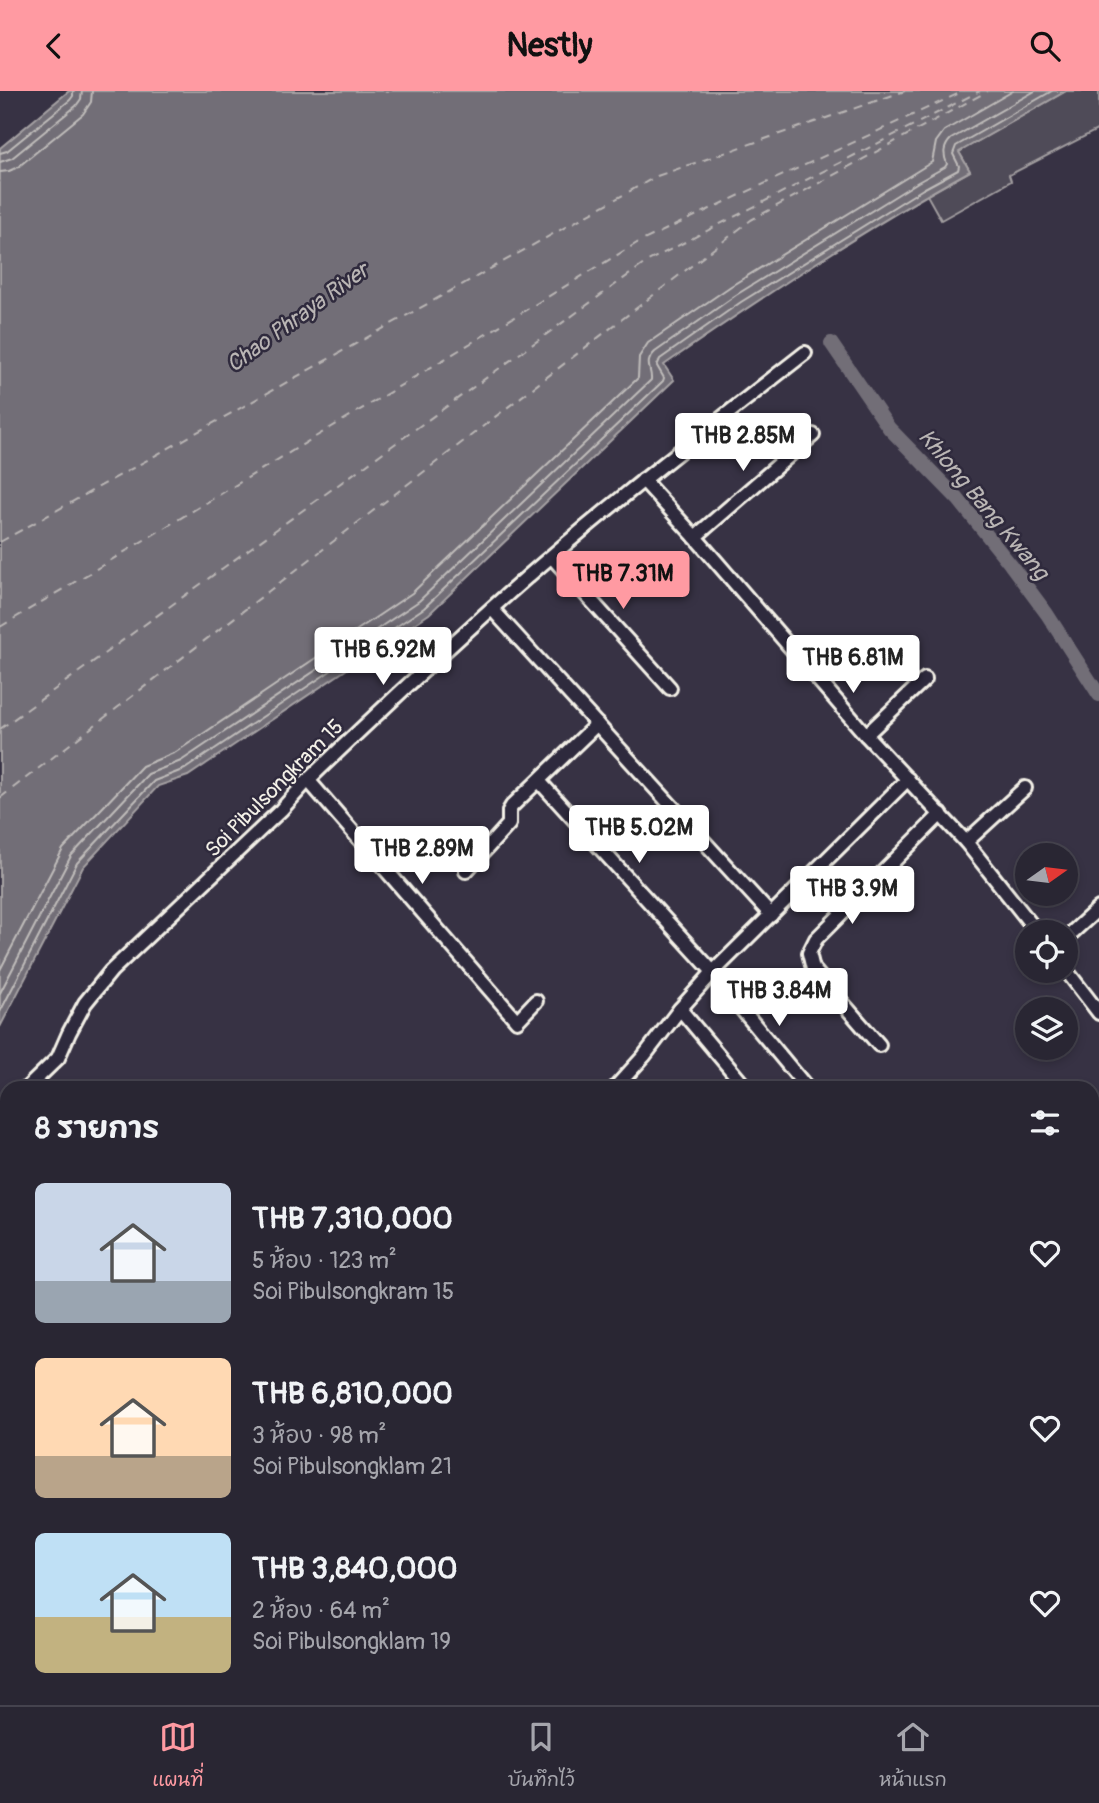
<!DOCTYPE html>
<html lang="th">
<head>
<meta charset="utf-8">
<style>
	body { margin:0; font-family:Pangolin,"Playpen Sans Thai",sans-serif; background:#312e3b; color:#f1f3f6; height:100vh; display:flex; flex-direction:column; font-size:26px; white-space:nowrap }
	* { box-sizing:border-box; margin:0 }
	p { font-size:23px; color:#a5a5ac }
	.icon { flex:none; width:38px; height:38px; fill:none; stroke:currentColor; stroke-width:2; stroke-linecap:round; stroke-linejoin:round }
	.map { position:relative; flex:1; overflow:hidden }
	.drawer { position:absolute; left:0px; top:990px; width:1099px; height:625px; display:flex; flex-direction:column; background:#292633; border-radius:21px 21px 0 0; box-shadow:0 4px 10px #0003,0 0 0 2px #45434e }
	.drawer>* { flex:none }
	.needle { width:46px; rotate:76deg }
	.tools { position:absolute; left:1015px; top:752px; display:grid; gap:14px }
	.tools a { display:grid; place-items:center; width:63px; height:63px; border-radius:50%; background:#292633; box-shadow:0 4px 10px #0003,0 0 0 2px #45434e; font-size:35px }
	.price { position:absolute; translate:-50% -60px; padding:0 16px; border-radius:7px; background:#fff; color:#222; font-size:23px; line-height:46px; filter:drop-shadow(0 2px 4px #0008) }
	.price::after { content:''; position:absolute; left:50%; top:42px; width:21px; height:16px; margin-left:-10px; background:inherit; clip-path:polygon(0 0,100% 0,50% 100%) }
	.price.on { background:#ff9aa2; color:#111 }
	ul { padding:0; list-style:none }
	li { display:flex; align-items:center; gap:21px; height:175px; padding:0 35px }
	li span { display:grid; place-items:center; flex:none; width:196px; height:140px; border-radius:10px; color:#555 }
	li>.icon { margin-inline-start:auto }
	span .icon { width:84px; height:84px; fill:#fffc; stroke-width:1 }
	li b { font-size:30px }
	h2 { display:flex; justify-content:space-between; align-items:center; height:84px; padding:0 35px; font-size:30px }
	header { display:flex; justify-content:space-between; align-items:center; height:91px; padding:0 35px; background:#ff9aa2; color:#111; font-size:32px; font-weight:700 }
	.tab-bar { display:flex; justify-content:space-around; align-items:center; height:98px; border-top:2px solid #45434e; background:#292633; font-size:19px; color:#a5a5ac }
	.tab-bar a { display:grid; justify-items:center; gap:4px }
	.tab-bar .on { color:#ff9aa2 }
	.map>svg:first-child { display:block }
</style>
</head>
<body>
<header><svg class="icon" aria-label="back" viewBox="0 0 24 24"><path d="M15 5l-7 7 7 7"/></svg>Nestly<svg class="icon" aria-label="search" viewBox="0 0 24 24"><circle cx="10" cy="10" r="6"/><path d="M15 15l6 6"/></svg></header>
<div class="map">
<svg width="1099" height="1614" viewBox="0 0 1099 1614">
	<rect width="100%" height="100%" fill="#373244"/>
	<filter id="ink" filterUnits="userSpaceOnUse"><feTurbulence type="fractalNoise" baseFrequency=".0143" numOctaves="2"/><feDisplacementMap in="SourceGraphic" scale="14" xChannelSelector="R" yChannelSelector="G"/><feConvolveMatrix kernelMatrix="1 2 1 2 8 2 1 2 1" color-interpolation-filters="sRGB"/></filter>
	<g filter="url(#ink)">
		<polygon fill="#504b59" stroke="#a29ea0" stroke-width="2" points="1066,0 1099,0 1099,38 1009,84 1011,90 941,129 927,104 970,80 959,61"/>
		<path fill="#726e77" stroke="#a6a2a4" stroke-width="2" d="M69 0H1066L959 61 970 80C864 138 763 205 664 274L674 289 429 523 188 685 158 695 83 776 0 936V57Z"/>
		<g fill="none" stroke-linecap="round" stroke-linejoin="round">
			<g stroke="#c0bdbb" stroke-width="2">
				<polyline points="0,62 7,60 70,9 73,5 73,0"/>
				<polyline points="0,71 12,67 76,15 81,8 82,0"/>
				<polyline points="0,81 9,80 18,76 83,23 91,11 92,0"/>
				<polyline points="0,879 63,758 142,675 176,661 412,502 638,287 639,266 648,252 731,195 932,71 936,51 944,40 1013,0"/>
				<path d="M0 902 71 765 148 683 181 670 419 510 651 289C652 277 643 273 655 261L736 204 918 91 945 76 947 73C943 63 943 56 951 48L1035 0"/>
				<polyline points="0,921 77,772 154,690 185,678 424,517 663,290 664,287 657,275 660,268 741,211 923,98 958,79 959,75 953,63 956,55 1052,0"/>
			</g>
			<g stroke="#726e77" stroke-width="14">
				<polyline points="831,252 889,337 958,408 1010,473 1047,523 1099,604"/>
				<polyline points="0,1345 7,1350"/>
				<polyline points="232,1608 236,1614"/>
			</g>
			<g stroke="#bab6b5" stroke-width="2" stroke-dasharray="9 7" stroke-linecap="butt">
				<polyline points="0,451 657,85 905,0"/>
				<polyline points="0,536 637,152 964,0"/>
				<polyline points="0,638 648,170 980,0"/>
				<polyline points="0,707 751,129 988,0"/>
			</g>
			<defs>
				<g id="minor">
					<polyline points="643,389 695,446 866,644 966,751 1038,842"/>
					<polyline points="695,446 813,344"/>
					<polyline points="552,466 670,597"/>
					<polyline points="492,518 771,824"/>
					<polyline points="866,644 925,588"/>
					<polyline points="308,689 517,930 536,910"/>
					<polyline points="539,690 713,881"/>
					<polyline points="966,751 1025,697"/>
					<polyline points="466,780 509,733 509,720 512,715 597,633"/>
					<polyline points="1066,847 1099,817"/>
					<polyline points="1066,879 1099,922"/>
					<polyline points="725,898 808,998"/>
					<polyline points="680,918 747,998"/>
					<polyline points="879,954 813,878 809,862 816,848 941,723"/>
					<path d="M26 998 58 967 69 942 85 912 111 880 281 719 308 689C368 631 429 574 491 518 592 427 699 345 805 262"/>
					<polyline points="614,998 644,965 680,918 713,881 908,688"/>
					<polyline points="0,1022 7,1015"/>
					<polyline points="0,1062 7,1070"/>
					<polyline points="0,1128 7,1122"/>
					<polyline points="3,1260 7,1256"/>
					<polyline points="1092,1355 1099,1364"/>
					<polyline points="1092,1419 1099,1428"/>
					<polyline points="0,1483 7,1491"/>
					<polyline points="0,1539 7,1531"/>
					<polyline points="657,1608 662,1614"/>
					<polyline points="0,1610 7,1603"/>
					<polyline points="454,1614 460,1608"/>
				</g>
				<g id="secondary">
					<polyline points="1092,1151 1099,1146"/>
					<polyline points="1092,1181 1099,1176"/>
					<polyline points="554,1614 560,1608"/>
					<polyline points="592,1614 598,1608"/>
				</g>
			</defs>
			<use href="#minor" stroke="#f4f1e8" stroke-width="18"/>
			<use href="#secondary" stroke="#f4f1e8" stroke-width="21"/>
			<use href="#minor" stroke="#2f2a3d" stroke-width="12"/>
			<use href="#secondary" stroke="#2f2a3d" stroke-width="16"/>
		</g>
	</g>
	<g text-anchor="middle" stroke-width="5" stroke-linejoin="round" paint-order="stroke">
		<g font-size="21" fill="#f4f1e8" stroke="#2f2a3d">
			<text transform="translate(274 697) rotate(-45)" y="7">Soi Pibulsongkram 15</text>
		</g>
		<g font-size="23" font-style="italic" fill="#bab6b5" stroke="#2f2a3d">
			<text transform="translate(297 226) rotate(-36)" y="8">Chao Phraya River</text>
			<text transform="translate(984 413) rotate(50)" y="8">Khlong Bang Kwang</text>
		</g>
	</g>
</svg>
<div class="tools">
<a><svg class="needle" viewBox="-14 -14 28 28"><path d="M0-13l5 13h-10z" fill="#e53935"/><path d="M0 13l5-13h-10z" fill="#a5a5ac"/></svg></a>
<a><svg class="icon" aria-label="locate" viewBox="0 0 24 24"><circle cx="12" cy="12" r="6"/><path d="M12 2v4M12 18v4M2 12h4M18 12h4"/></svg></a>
<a><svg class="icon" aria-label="layers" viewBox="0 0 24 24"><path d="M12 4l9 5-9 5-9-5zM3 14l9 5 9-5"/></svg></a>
</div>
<b class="price" style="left:743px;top:382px">THB 2.85M</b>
<b class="price on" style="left:623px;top:520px">THB 7.31M</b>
<b class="price" style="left:383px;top:596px">THB 6.92M</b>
<b class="price" style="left:853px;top:604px">THB 6.81M</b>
<b class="price" style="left:639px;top:774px">THB 5.02M</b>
<b class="price" style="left:422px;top:795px">THB 2.89M</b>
<b class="price" style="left:852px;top:835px">THB 3.9M</b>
<b class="price" style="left:779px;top:937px">THB 3.84M</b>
<section class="drawer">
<h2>8 รายการ<svg class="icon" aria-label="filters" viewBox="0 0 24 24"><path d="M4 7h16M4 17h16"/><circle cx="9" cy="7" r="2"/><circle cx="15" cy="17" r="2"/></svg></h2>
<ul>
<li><span style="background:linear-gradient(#c9d6e8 70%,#9aa5b1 0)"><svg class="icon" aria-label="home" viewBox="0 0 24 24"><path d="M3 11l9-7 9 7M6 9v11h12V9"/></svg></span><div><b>THB 7,310,000</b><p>5 ห้อง · 123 m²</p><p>Soi Pibulsongkram 15</p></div><svg class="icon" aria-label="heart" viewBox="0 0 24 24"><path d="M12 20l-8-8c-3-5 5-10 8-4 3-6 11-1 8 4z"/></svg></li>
<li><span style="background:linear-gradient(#ffd9b3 70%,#b9a48a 0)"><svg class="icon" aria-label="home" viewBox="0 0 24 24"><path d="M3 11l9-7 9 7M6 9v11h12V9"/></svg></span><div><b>THB 6,810,000</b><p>3 ห้อง · 98 m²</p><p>Soi Pibulsongklam 21</p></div><svg class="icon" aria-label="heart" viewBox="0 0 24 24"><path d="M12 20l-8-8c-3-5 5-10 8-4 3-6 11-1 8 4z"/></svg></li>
<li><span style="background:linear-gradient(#bfe0f5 60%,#c2b280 0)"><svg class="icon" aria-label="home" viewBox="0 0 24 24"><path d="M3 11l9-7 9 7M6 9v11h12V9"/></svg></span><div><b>THB 3,840,000</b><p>2 ห้อง · 64 m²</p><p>Soi Pibulsongklam 19</p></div><svg class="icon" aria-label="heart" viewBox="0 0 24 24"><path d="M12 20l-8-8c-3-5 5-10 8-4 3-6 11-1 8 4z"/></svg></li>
</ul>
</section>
</div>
<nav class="tab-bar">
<a class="on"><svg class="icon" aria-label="map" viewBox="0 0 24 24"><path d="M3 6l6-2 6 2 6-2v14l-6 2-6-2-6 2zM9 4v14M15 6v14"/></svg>แผนที่</a>
<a><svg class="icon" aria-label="saved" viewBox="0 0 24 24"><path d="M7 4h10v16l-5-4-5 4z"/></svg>บันทึกไว้</a>
<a><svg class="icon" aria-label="home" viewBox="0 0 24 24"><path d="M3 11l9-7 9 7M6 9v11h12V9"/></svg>หน้าแรก</a>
</nav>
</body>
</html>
